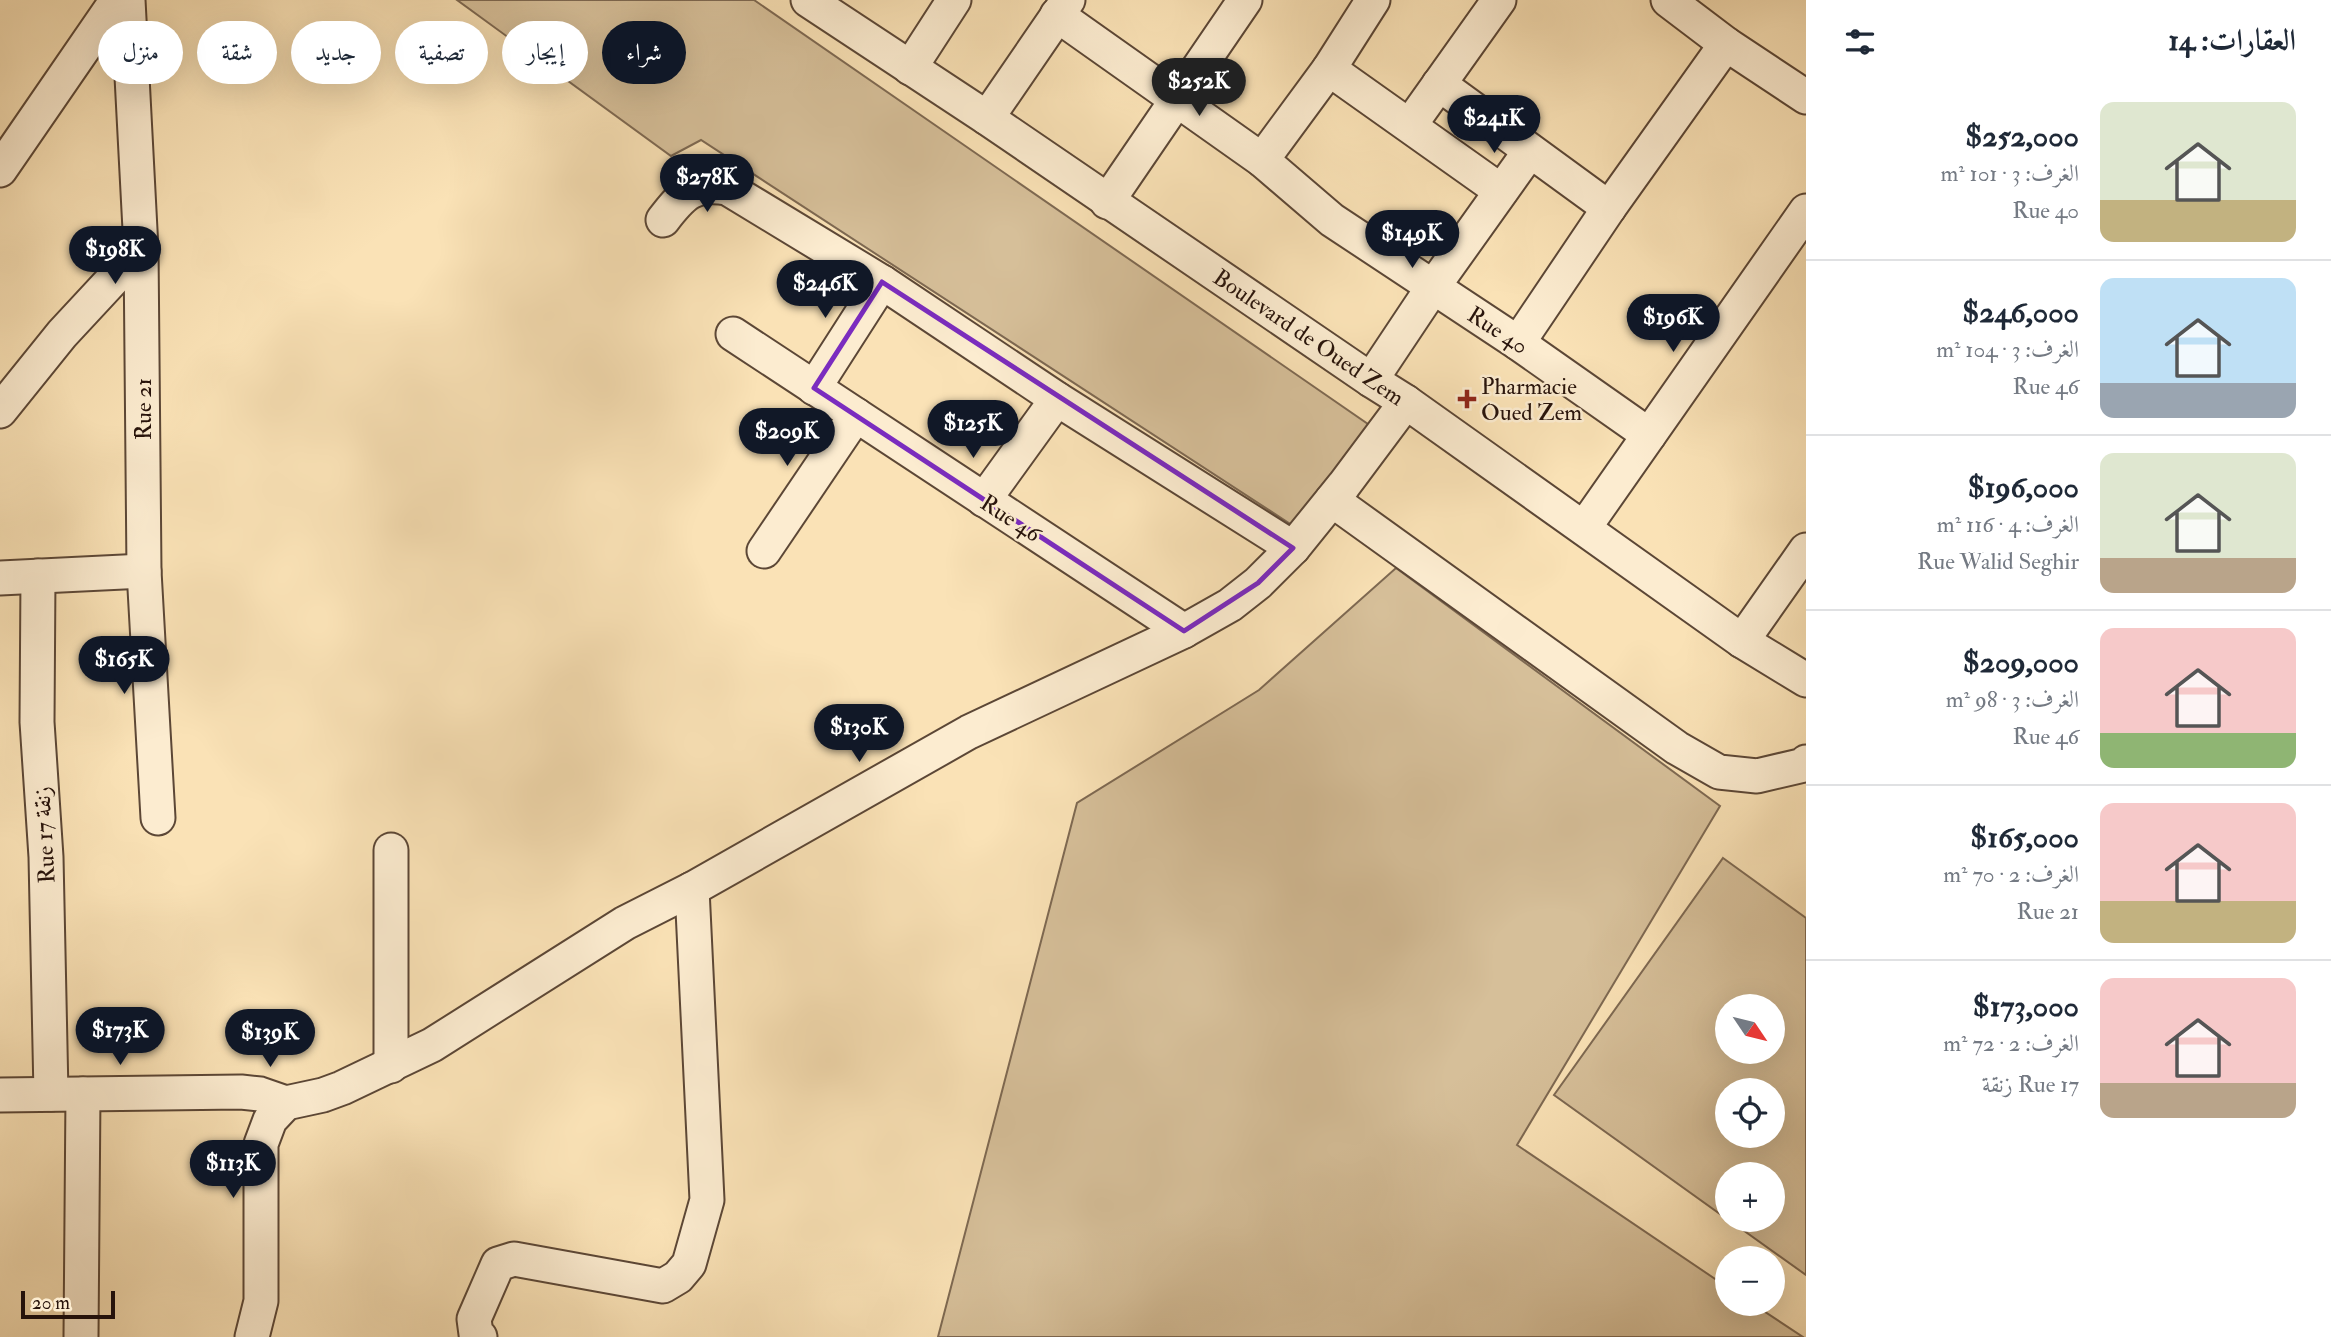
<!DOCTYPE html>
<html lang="ar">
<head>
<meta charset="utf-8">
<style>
	body { margin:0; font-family:"IM FELL Double Pica",Amiri,serif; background:#f2f2f3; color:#1f2937; direction:rtl; height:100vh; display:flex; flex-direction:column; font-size:26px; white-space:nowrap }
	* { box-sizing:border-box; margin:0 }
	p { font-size:23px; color:#747a83 }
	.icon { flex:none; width:38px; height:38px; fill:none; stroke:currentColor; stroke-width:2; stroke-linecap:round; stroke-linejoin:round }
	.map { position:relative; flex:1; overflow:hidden; direction:ltr }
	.sheet { display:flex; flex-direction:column; background:#fff; width:525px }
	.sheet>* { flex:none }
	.top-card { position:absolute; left:21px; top:21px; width:665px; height:63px; direction:rtl; display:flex; gap:14px }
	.needle { width:46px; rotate:125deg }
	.controls { position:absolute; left:1715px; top:994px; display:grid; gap:14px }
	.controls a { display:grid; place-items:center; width:70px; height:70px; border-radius:50%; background:#fff; box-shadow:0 7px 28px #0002; font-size:35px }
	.scale { position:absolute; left:21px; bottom:18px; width:94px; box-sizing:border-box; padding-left:7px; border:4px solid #27130b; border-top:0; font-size:19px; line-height:24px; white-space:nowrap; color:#27130b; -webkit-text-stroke:5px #fcecd0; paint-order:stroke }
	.price { position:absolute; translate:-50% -60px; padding:0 16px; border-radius:24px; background:#111827; color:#fff; font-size:23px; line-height:46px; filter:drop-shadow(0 2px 4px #0008) }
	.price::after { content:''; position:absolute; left:50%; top:42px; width:21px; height:16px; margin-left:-10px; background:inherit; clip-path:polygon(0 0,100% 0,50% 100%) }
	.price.on { background:#222; color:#fff }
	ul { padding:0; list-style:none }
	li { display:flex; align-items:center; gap:21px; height:175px; padding:0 35px }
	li+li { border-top:2px solid #e0e1e3 }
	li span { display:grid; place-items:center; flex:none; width:196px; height:140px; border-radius:14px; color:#555 }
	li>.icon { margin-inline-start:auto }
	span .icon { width:84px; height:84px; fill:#fffc; stroke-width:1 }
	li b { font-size:30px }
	h2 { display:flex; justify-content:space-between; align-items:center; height:84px; padding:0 35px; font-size:30px }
	.pill { padding:0 24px; border-radius:32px; background:#fff; box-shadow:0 7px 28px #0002; font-size:24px; line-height:63px }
	.pill.on { background:#111827; color:#fff }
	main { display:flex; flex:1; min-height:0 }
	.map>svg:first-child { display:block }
</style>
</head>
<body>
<main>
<section class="sheet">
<h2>العقارات: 14<svg class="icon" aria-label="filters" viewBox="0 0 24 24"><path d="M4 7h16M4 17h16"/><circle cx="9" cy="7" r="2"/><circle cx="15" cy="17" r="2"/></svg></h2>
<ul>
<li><span style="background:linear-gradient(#dfe7d0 70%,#c2b280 0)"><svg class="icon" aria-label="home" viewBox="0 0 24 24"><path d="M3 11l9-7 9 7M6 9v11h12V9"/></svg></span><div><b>$252,000</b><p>الغرف: 3 · 101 m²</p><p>Rue 40</p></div></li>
<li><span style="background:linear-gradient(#bfe0f5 75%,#9aa5b1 0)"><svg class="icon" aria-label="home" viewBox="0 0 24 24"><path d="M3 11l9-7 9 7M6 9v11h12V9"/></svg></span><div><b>$246,000</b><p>الغرف: 3 · 104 m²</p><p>Rue 46</p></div></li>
<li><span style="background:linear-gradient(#dfe7d0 75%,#b9a48a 0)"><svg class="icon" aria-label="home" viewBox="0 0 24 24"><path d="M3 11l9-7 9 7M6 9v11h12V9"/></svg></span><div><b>$196,000</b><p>الغرف: 4 · 116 m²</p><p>Rue Walid Seghir</p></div></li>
<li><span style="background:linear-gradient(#f6c9c9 75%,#8fb573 0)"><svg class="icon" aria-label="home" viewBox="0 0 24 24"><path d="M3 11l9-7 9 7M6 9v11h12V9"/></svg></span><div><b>$209,000</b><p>الغرف: 3 · 98 m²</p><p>Rue 46</p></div></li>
<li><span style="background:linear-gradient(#f6c9c9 70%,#c2b280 0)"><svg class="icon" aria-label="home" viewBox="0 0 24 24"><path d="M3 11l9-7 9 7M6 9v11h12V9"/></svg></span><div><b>$165,000</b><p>الغرف: 2 · 70 m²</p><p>Rue 21</p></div></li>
<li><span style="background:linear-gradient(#f6c9c9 75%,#b9a48a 0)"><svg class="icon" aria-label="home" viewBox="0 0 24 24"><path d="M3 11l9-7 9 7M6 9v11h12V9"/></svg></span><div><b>$173,000</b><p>الغرف: 2 · 72 m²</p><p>Rue 17 زنقة</p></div></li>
</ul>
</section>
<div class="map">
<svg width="1806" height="1337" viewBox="0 0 1806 1337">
	<rect width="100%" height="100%" fill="#fae2b6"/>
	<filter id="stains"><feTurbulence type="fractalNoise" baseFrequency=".00286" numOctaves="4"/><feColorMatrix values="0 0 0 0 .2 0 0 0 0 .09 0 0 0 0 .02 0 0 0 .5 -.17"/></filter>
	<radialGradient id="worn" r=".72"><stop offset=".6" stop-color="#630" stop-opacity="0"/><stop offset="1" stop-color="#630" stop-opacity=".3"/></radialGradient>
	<g fill="#d6bf99" stroke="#7e6952" stroke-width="2" fill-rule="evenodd">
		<polygon points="457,0 754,0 1378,431 1298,529 701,140 671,156"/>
		<polygon points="1396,568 1720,806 1517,1145 1727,1287 1727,1304 1753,1304 1803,1337 938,1337 1077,803 1259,690"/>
		<path d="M1723 858 1806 918V1275L1729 1220H1773V1174H1727V1219L1554 1095ZM1773 1006V1052H1727V1006ZM1773 1090V1136H1727V1090Z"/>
	</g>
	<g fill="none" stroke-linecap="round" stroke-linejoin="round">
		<defs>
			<g id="minor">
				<polyline points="128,0 141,249 144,571 158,818"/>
				<polyline points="808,0 987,118 1371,380 1406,402 1742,641 1806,680"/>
				<polyline points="1668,0 1726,44 1806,97"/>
				<polyline points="1057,15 1262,160 1332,220 1518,343 1649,435"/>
				<polyline points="910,68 954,0"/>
				<polyline points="1329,69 1501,191"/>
				<polyline points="1439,84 1609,208"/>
				<polyline points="987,118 1068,0"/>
				<polyline points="1410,125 1499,0"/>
				<polyline points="1262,160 1329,69 1373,0"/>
				<polyline points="0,170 117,0"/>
				<polyline points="1107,202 1245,0"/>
				<path d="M663 220C682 195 694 182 727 188L882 282 1057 399 1293 548"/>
				<polyline points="733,334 1184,631"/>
				<polyline points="1518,343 1609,208 1726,44"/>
				<polyline points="1371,380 1433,287 1530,151"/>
				<polyline points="814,388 882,282"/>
				<polyline points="0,411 62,334 141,249"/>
				<polyline points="984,500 1057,399"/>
				<polyline points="1332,500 1677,748 1719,772 1757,776 1804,765 1806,762"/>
				<polyline points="1584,528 1806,211"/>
				<polyline points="764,551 856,415"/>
				<polyline points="38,576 37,722 46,857 51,1094"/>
				<polyline points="0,578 144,571"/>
				<polyline points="1742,641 1806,550"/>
				<polyline points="391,1066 391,850"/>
				<polyline points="0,1095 241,1092 260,1094 286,1103"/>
				<polyline points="81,1337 83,1094"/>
				<polyline points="252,1337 261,1301 261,1144 270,1120 286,1103 323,1095 342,1088 432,1045 625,923 692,889 969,732 1184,631 1230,605 1258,583 1293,548 1344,485 1406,402"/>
				<polyline points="480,1337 476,1334 474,1319 498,1264 514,1259 663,1286 678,1277 689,1264 707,1200 692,889"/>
			</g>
		</defs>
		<use href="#minor" stroke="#5c4736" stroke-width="37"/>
		<use href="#minor" stroke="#fcecd0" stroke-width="33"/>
	</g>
	<path fill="none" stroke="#7b2cbf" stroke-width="5" stroke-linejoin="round" d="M882 282 1293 548 1258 583 1184 631 814 388Z"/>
	<path fill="#8f2418" stroke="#fcecd0" stroke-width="2.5" d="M1463.5 388.5h7v7h7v7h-7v7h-7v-7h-7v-7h7z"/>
	<g text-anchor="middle" stroke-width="5" stroke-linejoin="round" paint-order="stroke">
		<g font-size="23" fill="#27130b" stroke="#fcecd0">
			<text transform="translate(1498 330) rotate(33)" y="8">Rue 40</text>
			<text transform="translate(1309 337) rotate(34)" y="8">Boulevard de Oued Zem</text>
			<text transform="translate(143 409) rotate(-90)" y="8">Rue 21</text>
			<text transform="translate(1011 518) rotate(33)" y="8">Rue 46</text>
			<text transform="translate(44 835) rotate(-93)" y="8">Rue 17 زنقة</text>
		</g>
		<g font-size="23" fill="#27130b" stroke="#fcecd0" text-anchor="start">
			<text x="1481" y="394">Pharmacie<tspan x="1481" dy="26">Oued Zem</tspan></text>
		</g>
	</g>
	<rect width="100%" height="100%" filter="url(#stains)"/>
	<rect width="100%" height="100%" fill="url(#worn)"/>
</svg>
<div class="controls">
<a><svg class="needle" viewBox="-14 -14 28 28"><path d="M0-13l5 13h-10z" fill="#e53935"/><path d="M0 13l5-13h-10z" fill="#747a83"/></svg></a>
<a><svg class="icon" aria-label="locate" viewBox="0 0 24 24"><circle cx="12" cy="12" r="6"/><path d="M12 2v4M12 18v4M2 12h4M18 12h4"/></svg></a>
<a>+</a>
<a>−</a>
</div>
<div class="scale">20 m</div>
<b class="price on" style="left:1199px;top:118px">$252K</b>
<b class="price" style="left:1494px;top:155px">$241K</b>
<b class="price" style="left:707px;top:214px">$278K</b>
<b class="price" style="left:1412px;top:270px">$149K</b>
<b class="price" style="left:115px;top:286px">$198K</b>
<b class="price" style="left:825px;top:320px">$246K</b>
<b class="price" style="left:1673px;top:354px">$196K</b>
<b class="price" style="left:973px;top:460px">$125K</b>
<b class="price" style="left:787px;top:468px">$209K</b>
<b class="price" style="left:124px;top:696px">$165K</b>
<b class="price" style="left:859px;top:764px">$130K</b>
<b class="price" style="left:120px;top:1067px">$173K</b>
<b class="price" style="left:270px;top:1069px">$139K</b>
<b class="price" style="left:233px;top:1200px">$113K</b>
<div class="top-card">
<a class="pill on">شراء</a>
<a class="pill">إيجار</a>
<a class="pill">تصفية</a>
<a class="pill">جديد</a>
<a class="pill">شقة</a>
<a class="pill">منزل</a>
</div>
</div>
</main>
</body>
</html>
